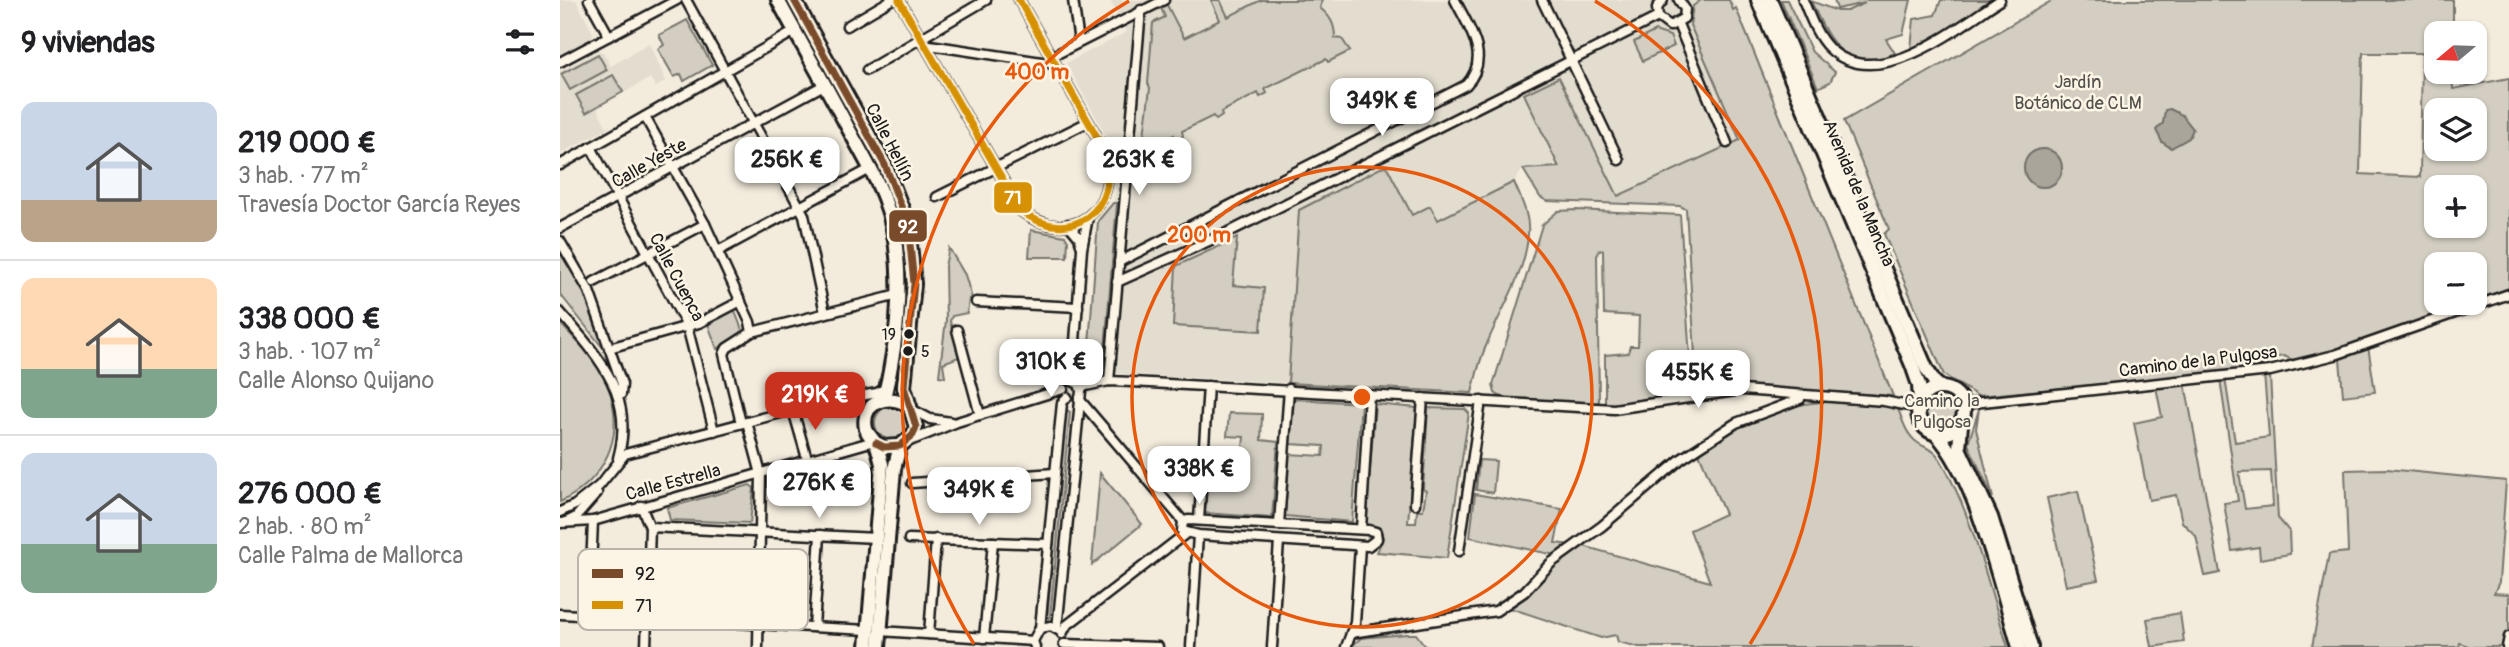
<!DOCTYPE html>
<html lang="es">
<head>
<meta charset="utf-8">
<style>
	body { margin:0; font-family:Pangolin,sans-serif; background:#f2f2f2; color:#202124; height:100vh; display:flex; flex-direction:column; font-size:26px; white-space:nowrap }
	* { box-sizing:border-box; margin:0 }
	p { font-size:23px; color:#757577 }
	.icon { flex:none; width:38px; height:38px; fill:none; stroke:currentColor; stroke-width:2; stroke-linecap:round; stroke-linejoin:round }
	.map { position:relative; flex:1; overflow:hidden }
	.sheet { display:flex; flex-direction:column; background:#fff; width:560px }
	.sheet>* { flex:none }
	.needle { width:46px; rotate:251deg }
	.fabs { position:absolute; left:1864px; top:21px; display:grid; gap:14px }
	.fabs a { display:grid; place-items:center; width:63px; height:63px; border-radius:14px; background:#fff; box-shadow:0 2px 5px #0004; font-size:35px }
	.price { position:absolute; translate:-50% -60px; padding:0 16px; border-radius:14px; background:#fff; color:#222; font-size:23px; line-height:46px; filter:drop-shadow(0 2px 4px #0008) }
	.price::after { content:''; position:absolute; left:50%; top:42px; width:21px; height:16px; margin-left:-10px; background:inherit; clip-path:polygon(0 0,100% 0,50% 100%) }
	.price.active { background:#c8321e; color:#fff }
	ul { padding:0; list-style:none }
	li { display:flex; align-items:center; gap:21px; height:175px; padding:0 21px }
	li+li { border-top:2px solid #e0e0e0 }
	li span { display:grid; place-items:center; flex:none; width:196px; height:140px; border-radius:14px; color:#555 }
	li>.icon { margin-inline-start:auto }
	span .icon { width:84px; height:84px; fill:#fffc; stroke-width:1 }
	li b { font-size:30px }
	h2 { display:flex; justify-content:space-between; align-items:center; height:84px; padding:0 21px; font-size:30px }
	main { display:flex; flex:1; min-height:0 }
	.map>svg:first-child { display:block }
</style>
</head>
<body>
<main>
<section class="sheet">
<h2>9 viviendas<svg class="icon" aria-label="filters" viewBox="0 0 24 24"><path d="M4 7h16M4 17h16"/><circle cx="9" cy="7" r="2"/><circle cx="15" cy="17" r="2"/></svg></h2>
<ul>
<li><span style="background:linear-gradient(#c9d6e8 70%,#b9a48a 0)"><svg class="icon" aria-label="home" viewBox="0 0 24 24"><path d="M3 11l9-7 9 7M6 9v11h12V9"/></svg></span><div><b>219 000 €</b><p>3 hab. · 77 m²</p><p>Travesía Doctor García Reyes</p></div></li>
<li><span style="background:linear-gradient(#ffd9b3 65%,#7fa58c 0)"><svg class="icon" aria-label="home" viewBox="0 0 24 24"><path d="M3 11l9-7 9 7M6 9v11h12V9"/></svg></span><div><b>338 000 €</b><p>3 hab. · 107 m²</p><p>Calle Alonso Quijano</p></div></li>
<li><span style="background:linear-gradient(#c9d6e8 65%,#7fa58c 0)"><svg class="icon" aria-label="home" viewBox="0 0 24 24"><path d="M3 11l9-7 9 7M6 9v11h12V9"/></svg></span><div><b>276 000 €</b><p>2 hab. · 80 m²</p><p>Calle Palma de Mallorca</p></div></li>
</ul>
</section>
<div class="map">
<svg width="1949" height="647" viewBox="0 0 1949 647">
	<rect width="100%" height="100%" fill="#f3ecdd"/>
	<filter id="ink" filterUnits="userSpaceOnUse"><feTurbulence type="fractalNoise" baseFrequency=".0143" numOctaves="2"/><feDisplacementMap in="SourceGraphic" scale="14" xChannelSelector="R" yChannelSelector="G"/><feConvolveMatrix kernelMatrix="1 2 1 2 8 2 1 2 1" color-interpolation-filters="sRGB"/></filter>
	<g filter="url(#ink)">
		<g fill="#e3ddcf">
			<polygon points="0,0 16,0 33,33 32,38 0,55"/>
			<polygon points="550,0 1172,0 1176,8 1133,32 1180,139 1058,197 999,77 965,94 999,167 969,167 963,169 954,182 968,220 967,247 946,303 925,346 912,393 527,372 538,221 553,203 560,167 552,146 506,63 567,32"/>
			<polygon points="89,43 106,81 96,87 90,78 37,108 46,126 50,127 0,154 0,71 38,51 43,52 51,66"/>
		</g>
		<g fill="#d3cec1" stroke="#78756e" stroke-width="2" fill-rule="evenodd">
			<path d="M651 0H660L668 17 701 0H762L760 8C770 16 775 24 775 38L782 39 790 51 768 62 766 59 705 89 707 93 700 97 698 93 661 112 662 116 656 120 653 116 622 131 623 136 616 140 614 135 582 152 590 88 588 83 593 23 605 17 600 6 606 3 624 38 660 20Z"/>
			<polygon points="1141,0 1169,0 1173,10 1176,8 1333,396 1183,387 1142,391 1137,387 1126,209 1120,206 987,201 980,197 963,169 999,167 964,94 999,77 1058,196 1180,140 1130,25 1133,6"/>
			<polygon points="1221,0 1227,0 1252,52 1275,72 1270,82 1258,88"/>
			<path d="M1274 0H1351L1343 34 1326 39 1335 53C1285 76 1268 40 1251 1L1277 11H1287L1305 3 1277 9Z"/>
			<polygon points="1381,0 1431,0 1390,28 1351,49 1354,19 1375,15"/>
			<path d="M1493 0H1893V33H1876V72H1892L1893 89 1949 78V292L1915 301 1914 264H1876V303H1908L1776 353 1749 360H1733L1724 356 1712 358 1694 370 1418 396 1384 375 1324 234 1329 229 1284 121ZM1803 53H1862L1860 177 1800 174ZM1876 110H1914V149H1876ZM1876 187H1914V226H1876Z"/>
			<polygon points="127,20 152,65 124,81 121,74 114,77 98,49 104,45 99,35"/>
			<polygon points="1095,31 1110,36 1114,46 1083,61 1074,42"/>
			<polygon points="38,54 47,70 10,90 1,74"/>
			<polygon points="53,75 63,92 26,113 16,95"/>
			<polygon points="823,85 836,103 847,109 826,120 813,95 815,89"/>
			<path d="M826 165 852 215 870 206 878 220 954 182C961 199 970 216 968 234 966 273 940 311 926 346 919 361 916 377 912 393L728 383 739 210Z"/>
			<polygon points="553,203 557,203 543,373 527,372 538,221"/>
			<path d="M1016 210 1120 215 1132 386 1125 395 1060 405 1045 403V355L1068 353 1070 346H1078L1079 316 1044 314 1043 250H1039L1037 256 1039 401 1034 404C1014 403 948 405 935 393L933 385 982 225 998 211Z"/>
			<polygon points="471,230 505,236 508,240 507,257 469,257"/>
			<polygon points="677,238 673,285 704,288 701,331 613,326 616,266"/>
			<polygon points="0,248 28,300 43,348 0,294"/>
			<polygon points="389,248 405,275 412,298 409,299 407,313 392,316 390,321 399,357 383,363 385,377 379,376 386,320 385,266"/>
			<polygon points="174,309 183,332 157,349 148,324"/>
			<path d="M0 323C16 341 34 357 46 378 50 386 51 396 53 405 61 447 38 484 0 502Z"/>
			<polygon points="1808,346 1815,392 1783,396 1780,359"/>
			<path d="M1704 374 1710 376 1718 518 1729 531 1730 554 1700 559 1699 547 1672 551 1664 503 1678 501 1660 379 1665 378 1675 442 1709 437ZM1711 471 1713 506 1685 509 1679 472Z"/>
			<polygon points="1625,383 1660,573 1645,576 1636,536 1622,522 1616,495 1589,500 1574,423 1602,417 1596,387"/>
			<circle cx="1382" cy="411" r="19"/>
			<polygon points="734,399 801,403 792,522 725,516 729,454 763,456 764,446 730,444"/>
			<path d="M1278 401 1337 406C1342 419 1346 435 1358 443 1367 449 1374 449 1380 459 1413 515 1428 585 1448 647H1079L1058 642 1056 635 1041 638 947 607 991 564 1020 545 1150 582 1130 530 1165 514 1140 456 1141 446C1185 419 1225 402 1278 401Z"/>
			<polygon points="815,404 857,408 848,523 856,523 857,510 863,510 866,491 863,489 868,408 905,409 909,413 887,558 817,552 823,538 821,531 806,524"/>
			<circle cx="332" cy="423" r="17"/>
			<polygon points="1419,409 1416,429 1433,498 1408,444"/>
			<polygon points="507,410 510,412 490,617 487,619 504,412"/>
			<polygon points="669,413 702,414 701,440 718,442 712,518 645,513 649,446 683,448 684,437 667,436"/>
			<polygon points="919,460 936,461 933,493 916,490"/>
			<polygon points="1827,469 1946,481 1939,582 1934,593 1949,594 1949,631 1944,647 1911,647 1900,643 1899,647 1752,647 1769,554 1788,552 1785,470"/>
			<polygon points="540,473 582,524 532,565"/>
			<polygon points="190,485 194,488 190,523 110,520 107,508"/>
			<polygon points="1518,491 1538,580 1506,586 1487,498"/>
			<polygon points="915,494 1002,509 995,543 1011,545 995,555 910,537"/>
			<polygon points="1620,613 1624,642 1592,647 1587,619"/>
			<polygon points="847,634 856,634 866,647 791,647 801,638"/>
		</g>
		<g fill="#aaa59b" stroke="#716e68" stroke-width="2">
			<polygon points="1610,109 1622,115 1633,129 1629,138 1611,148 1602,142 1596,130 1603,123 1605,110"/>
			<circle cx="1483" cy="168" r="19"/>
		</g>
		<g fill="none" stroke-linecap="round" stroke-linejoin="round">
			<defs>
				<g id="street">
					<polyline points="29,0 49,36"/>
					<polyline points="126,0 244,215 265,313"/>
					<path d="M339 0 461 211C510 248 561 210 545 151L459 0"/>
					<polyline points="513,0 519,42"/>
					<polyline points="982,0 1059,160"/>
					<polyline points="1103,0 1097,8 1098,17 1110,26 1124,18 1125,9 1119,0"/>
					<path d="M1243 0C1250 16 1256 35 1269 48 1317 95 1398 27 1440 0"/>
					<polyline points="1118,24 1167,143"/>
					<polyline points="287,26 331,0"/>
					<polyline points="363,44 495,64"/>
					<polyline points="491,57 604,0"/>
					<polyline points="0,62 117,0"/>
					<polyline points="307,70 426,0"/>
					<polyline points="85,117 145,224 190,322 192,332 167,348 164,354 181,423"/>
					<polyline points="31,147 127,326 154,431"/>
					<polyline points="0,165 235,31"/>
					<polyline points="377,197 528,122"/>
					<polyline points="508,224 519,237 521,245"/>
					<polyline points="0,228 264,85"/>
					<polyline points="0,241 29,291 62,384 61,394"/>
					<polyline points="158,251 310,169"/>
					<path d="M559 262 906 85C932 58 909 28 895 0"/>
					<polyline points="34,282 145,224"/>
					<polyline points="557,282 671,231 1098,17"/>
					<polyline points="416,302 518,307"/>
					<path d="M0 312C38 356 76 396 58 458"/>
					<polyline points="397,330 420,415"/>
					<polyline points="192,332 338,295"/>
					<polyline points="49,348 139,323 181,301"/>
					<polyline points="512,381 522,249 528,217"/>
					<polyline points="549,381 581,10"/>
					<polyline points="521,387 549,381 572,382 1054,409 1182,390 1324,401 1358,408"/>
					<polyline points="519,399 623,521"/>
					<polyline points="1404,404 1710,371 1775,355 1949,294"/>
					<polyline points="233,410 248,462"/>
					<polyline points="353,410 370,419 391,422"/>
					<polyline points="187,422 201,474 198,647"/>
					<polyline points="350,441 397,422 503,389"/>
					<polyline points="352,483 495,473"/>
					<polyline points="855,504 863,398"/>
					<polyline points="81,506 90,527 86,647"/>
					<polyline points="0,512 15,505 39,486 65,454 255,404 317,393 326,388"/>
					<polygon points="629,520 809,530 816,532 817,539 808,546 638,535 622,531 623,521"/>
					<polyline points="639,520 648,386"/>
					<polyline points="6,522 16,517 37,493"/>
					<polyline points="0,523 33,521 314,441"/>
					<polyline points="719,524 729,389"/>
					<polyline points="90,527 316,538"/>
					<polyline points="801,529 809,395"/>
					<polyline points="349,539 488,544"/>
					<polyline points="899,551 921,401"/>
					<polyline points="0,614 308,630"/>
					<polyline points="29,616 33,521"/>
					<polyline points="254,627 260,535"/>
					<polyline points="480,628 502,403 507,397"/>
					<polyline points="497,629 521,391 519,384 512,381"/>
					<polyline points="320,631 473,641"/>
					<polyline points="791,633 936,611 964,592 991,563 1042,526 1121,459 1176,423 1240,399"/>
					<polyline points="369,634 376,539"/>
					<polyline points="502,634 506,626 625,534"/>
					<polyline points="424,638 433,542"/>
					<polyline points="504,644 598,647"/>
					<polyline points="475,647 473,641 480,628 491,626 500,631"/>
					<polyline points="631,647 638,535"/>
					<polyline points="712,647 719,541"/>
					<polyline points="786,647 795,623 800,546"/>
					<polyline points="1947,647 1949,637"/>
				</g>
				<g id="primary">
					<path d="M218 0C240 41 263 81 285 122 298 147 314 172 324 198 347 257 339 339 324 398"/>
					<polyline points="234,0 325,165 348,224 354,284 344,387 356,427 353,435 340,446 324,447 316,443"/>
					<polyline points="1198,0 1352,365 1359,385 1360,402"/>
					<polyline points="1210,0 1366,368 1375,383 1382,388"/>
					<circle cx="1381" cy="411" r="23"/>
					<polyline points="1401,425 1399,448 1431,517 1471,647"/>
					<path d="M1376 434C1416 475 1442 591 1459 647"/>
					<path d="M307 647 322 464C320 458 319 449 315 443 312 437 308 435 306 429 300 400 332 392 350 407"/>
					<polyline points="319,647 334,469 340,446"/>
				</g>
			</defs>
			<use href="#street" stroke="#1c1c1c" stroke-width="13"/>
			<use href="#primary" stroke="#1c1c1c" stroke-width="18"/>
			<use href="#street" stroke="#fcf5e5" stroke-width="8"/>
			<use href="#primary" stroke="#fcf5e5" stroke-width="12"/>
			<defs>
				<polyline id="bus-1" points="234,0 325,165 348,224 354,284 344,387 356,427 353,435 340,446 324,447 316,443"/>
				<path id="bus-2" d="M339 0 461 211C510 248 561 210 545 151L459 0"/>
			</defs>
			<use href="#bus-1" stroke="#fcf5e5" stroke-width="12"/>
			<use href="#bus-2" stroke="#fcf5e5" stroke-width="12"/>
			<use href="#bus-1" stroke="#7a4b2a" stroke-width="7"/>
			<use href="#bus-2" stroke="#d69104" stroke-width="7"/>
		</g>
	</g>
	<g fill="none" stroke="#e8590c" stroke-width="3.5">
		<circle cx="802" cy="397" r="230"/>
		<path d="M414 644A460 460 0 0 1 569 1M1035 1A460 460 0 0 1 1190 644"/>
	</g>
	<g fill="#1c1c1c" stroke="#fcf5e5" stroke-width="2.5">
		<circle cx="349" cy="334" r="6"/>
		<circle cx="348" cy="351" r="6"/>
	</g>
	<g text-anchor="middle" stroke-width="5" stroke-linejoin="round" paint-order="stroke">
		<g font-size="16" fill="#1c1c1c" stroke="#fcf5e5" text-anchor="end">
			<text x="336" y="340">19</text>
			<text x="361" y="357" text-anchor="start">5</text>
		</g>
		<g font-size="18" fill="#53514e" stroke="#fcf5e5">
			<text x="1518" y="88">Jardín<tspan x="1518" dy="21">Botánico de CLM</tspan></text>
			<text x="1382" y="407">Camino la<tspan x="1382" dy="21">Pulgosa</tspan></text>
		</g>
		<g font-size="18" fill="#1c1c1c" stroke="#fcf5e5">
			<text transform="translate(330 142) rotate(63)" y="6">Calle Hellín</text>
			<text transform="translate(89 163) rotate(-29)" y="6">Calle Yeste</text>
			<text transform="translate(1299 193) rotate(67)" y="6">Avenida de la Mancha</text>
			<text transform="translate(117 277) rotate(62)" y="6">Calle Cuenca</text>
			<text transform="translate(1638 361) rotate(-7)" y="6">Camino de la Pulgosa</text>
			<text transform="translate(113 482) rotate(-15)" y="6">Calle Estrella</text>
		</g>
	</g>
	<rect x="18" y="549" width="230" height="81" rx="10" fill="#fcf5e5" stroke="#b9b4a9" stroke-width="2"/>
	<rect x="32" y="569" width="31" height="9" fill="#7a4b2a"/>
	<rect x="32" y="601" width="31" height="8" fill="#d69104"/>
	<g font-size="19" fill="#1c1c1c">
		<text x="75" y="580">92</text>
		<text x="75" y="612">71</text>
	</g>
	<circle cx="802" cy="397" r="10" fill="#e8590c" stroke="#fcf5e5" stroke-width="3.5"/>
	<g font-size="21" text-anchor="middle" font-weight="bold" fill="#e8590c" stroke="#fcf5e5" stroke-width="5" stroke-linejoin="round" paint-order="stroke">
		<text x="477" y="79">400 m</text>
		<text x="639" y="242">200 m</text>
	</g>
	<g stroke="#fcf5e5" stroke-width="2.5">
		<rect x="433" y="181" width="40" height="33" rx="7" fill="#d69104"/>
		<rect x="328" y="209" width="40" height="34" rx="7" fill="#7a4b2a"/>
	</g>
	<g font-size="19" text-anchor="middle" font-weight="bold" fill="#fff">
		<text x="453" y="204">71</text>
		<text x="348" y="233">92</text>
	</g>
</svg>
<div class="fabs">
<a><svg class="needle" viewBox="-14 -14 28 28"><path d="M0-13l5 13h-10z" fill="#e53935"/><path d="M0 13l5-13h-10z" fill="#757577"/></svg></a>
<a><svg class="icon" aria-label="layers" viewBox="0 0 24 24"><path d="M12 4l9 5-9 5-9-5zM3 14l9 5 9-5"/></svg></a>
<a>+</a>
<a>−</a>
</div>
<b class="price" style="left:822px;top:138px">349K €</b>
<b class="price" style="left:227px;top:197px">256K €</b>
<b class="price" style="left:579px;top:197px">263K €</b>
<b class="price" style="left:491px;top:399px">310K €</b>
<b class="price" style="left:1138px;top:410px">455K €</b>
<b class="price active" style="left:255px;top:432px">219K €</b>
<b class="price" style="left:639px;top:506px">338K €</b>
<b class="price" style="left:259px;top:520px">276K €</b>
<b class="price" style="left:419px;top:527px">349K €</b>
</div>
</main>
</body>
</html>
